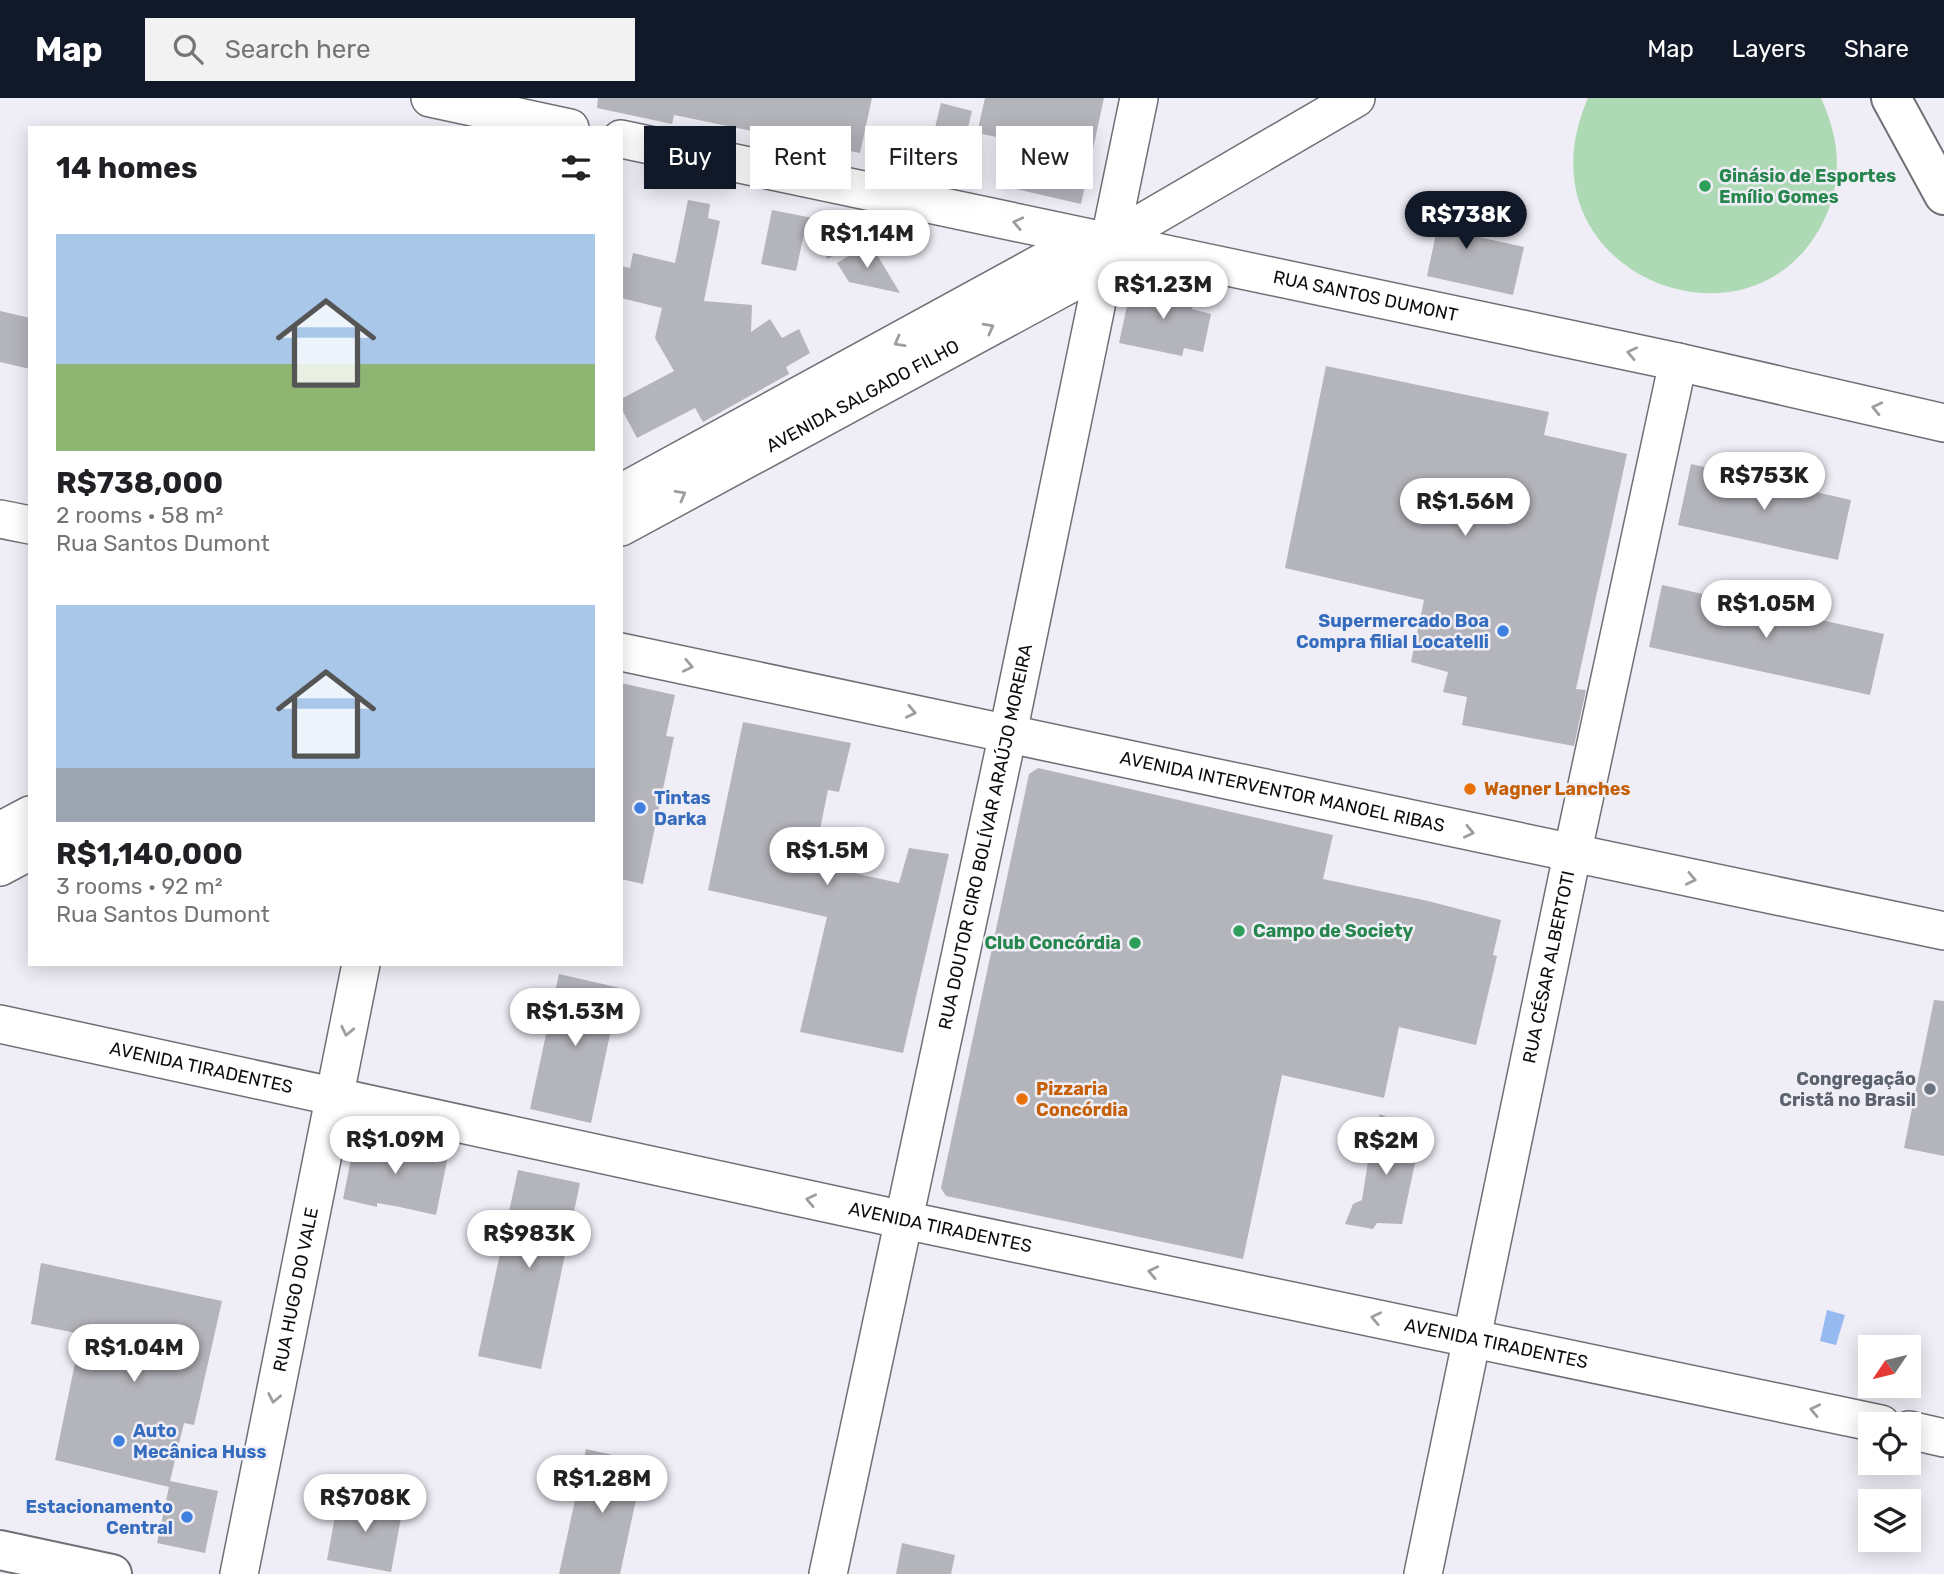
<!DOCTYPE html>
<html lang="en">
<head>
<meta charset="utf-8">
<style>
	body { margin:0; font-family:Rubik,sans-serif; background:#f2f2f2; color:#202124; height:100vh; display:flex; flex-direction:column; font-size:26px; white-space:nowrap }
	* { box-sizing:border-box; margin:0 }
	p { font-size:23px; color:#757577 }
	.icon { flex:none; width:38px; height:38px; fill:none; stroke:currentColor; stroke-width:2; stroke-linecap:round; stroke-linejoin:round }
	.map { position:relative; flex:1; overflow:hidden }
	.details { position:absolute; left:28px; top:28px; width:595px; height:840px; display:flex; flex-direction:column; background:#fff; border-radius:0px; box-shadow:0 4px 18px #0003 }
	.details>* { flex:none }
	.top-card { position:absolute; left:644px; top:28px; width:665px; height:63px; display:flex; gap:14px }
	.needle { width:46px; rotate:235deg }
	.fabs { position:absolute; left:1858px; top:1237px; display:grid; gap:14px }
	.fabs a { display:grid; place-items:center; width:63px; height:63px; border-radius:0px; background:#fff; box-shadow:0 4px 18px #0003; font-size:35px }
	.price { position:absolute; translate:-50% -60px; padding:0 16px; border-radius:24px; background:#fff; color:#222; font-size:23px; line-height:46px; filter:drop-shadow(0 2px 4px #0008) }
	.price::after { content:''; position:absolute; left:50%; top:42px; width:21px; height:16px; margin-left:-10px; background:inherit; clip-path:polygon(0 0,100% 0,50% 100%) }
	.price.selected { background:#111827; color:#fff }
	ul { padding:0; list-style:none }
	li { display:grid; align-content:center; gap:14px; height:371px; padding:0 28px }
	li span { display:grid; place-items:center; height:217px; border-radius:0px; color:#555 }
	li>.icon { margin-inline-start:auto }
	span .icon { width:126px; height:126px; fill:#fffc; stroke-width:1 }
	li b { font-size:30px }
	h2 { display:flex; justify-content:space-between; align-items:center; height:84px; padding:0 28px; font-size:30px }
	.chip { padding:0 24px; border-radius:0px; background:#fff; box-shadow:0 4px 18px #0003; font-size:24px; line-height:63px }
	.chip.selected { background:#111827; color:#fff }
	header { display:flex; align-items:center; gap:42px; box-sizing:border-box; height:98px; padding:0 35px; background:#111827; color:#fff }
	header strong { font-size:33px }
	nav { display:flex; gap:38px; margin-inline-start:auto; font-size:24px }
	.search { width:490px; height:63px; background:#f2f2f2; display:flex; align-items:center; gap:18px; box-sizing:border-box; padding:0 24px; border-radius:0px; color:#757577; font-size:26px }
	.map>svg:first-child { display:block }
</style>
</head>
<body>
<header>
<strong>Map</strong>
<div class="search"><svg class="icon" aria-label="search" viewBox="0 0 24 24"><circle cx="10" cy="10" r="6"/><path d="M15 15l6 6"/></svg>Search here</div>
<nav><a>Map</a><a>Layers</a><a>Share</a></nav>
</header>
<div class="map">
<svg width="1944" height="1476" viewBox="0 0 1944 1476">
	<rect width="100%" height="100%" fill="#efeef6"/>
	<path fill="#addab5" d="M1821 0C1838 37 1843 74 1828 113 1763 274 1510 178 1588 0Z"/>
	<polygon fill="#96b9ef" points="1827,1212 1845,1217 1836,1247 1820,1243"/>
	<g fill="#b4b4bb">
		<polygon points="598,0 872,0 860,55 674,17 672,26 597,10"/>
		<polygon points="985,0 1104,0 1081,106 1007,89 1016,43 977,35"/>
		<polygon points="941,5 972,13 956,79 925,71"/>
		<polygon points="1422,95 1439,96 1456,134 1524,149 1513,197 1427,178 1437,131 1417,126 1409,109"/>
		<polygon points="688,102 710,106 708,120 720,123 704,203 752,207 751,234 770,221 782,240 799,231 810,255 786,269 789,276 703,324 695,310 637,340 621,310 621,301 674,273 655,240 662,210 621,200 621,168 630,170 633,155 675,165"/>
		<polygon points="772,112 823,122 838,121 843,150 828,161 805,131 796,173 761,166"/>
		<polygon points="870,145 900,195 849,184 837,165"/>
		<polygon points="1132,184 1195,198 1192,211 1211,216 1203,254 1184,250 1182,258 1119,245"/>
		<polygon points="0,213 30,220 30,271 0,264"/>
		<polygon points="1326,268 1549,314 1544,337 1627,356 1576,591 1586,592 1574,648 1462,627 1467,599 1443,594 1448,574 1411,564 1424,502 1285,470"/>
		<polygon points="1691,366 1851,402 1838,462 1678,427"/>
		<polygon points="1662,487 1884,536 1870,597 1649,549"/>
		<polygon points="621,585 675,597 666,638 674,639 643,786 621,781"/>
		<polygon points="743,624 851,645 839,694 828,692 813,766 899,785 909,750 949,756 903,955 800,934 827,819 708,792"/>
		<polygon points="1038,670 1333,737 1323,781 1428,803 1501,822 1493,857 1497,858 1476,947 1399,929 1384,1000 1282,977 1243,1161 946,1098 941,1090 1029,676"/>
		<polygon points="559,876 620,890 591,1025 530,1011"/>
		<polygon points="1934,902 1944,903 1944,1058 1904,1050"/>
		<polygon points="1380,1016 1406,1029 1418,1051 1402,1126 1377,1125 1373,1131 1345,1126 1353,1106 1362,1102 1369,1057"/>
		<polygon points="364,1039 448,1058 436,1117 395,1108 377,1105 377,1109 343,1101 354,1046"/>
		<polygon points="518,1072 580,1085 541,1271 478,1258"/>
		<polygon points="41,1165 222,1203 194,1327 184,1325 170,1383 218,1393 205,1455 157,1445 169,1389 55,1362 81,1236 31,1226"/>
		<polygon points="586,1351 644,1364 620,1476 559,1476"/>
		<polygon points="339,1397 403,1409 391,1474 327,1462"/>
		<polygon points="902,1445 955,1457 951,1476 896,1476"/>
	</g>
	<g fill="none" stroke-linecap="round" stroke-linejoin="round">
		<defs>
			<g id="minor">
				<polyline points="430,0 570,30"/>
				<path id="s1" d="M621 41 1678 264 1944 325"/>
				<polyline points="1109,144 1356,0"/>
				<polyline points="621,395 1087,140"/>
				<polyline points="0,421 30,427"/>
				<path id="s2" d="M621 429 1103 168"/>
				<path id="s3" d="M621 554C1062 646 1503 742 1944 833"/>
				<polyline points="0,733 30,717"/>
				<polyline points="0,769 30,753"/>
				<path id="s4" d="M0 926 904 1122 1881 1326"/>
				<polyline points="1909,1332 1944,1340"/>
				<path id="s5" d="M239 1476 361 866"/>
				<path id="s6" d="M828 1476 1008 635 1139 0"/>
				<path id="s7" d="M1423 1476 1572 757 1678 264"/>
			</g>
			<g id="major">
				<polyline points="1891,0 1944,97"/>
				<polyline points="0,1452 112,1476"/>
			</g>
		</defs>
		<use href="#minor" stroke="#6f6f75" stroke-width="40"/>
		<use href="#major" stroke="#6f6f75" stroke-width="42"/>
		<use href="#minor" stroke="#fff" stroke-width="37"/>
		<use href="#major" stroke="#fff" stroke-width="38"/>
	</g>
	<defs><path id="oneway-chevron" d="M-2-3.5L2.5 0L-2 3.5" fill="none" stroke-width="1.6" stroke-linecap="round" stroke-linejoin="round" transform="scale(1.75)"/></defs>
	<g stroke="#9e9e9f">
		<use href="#oneway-chevron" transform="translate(1018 125) rotate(-168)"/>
		<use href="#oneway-chevron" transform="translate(989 230) rotate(-28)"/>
		<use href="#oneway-chevron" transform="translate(899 244) rotate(151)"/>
		<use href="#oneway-chevron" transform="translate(1632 255) rotate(-168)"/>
		<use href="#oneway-chevron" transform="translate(1877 310) rotate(-167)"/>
		<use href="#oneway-chevron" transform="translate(681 397) rotate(-29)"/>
		<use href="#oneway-chevron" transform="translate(688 568) rotate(12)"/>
		<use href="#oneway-chevron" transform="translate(911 614) rotate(12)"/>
		<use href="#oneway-chevron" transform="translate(1469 734) rotate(12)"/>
		<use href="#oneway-chevron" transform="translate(1691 781) rotate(12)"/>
		<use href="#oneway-chevron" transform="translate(347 933) rotate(102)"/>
		<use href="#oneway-chevron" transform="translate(811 1102) rotate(-168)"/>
		<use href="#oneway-chevron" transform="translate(1153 1174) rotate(-168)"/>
		<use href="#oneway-chevron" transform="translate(1376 1220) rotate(-168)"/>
		<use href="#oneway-chevron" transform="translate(274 1300) rotate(101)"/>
		<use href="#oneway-chevron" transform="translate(1815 1312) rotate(-168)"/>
	</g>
	<g fill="#2e9e5b" stroke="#efeef6" stroke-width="2.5">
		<circle cx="1705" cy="88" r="7"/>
		<circle cx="1239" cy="833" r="7"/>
		<circle cx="1135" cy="845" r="7"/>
	</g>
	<g fill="#3f7fe0" stroke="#efeef6" stroke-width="2.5">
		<circle cx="1503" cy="533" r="7"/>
		<circle cx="640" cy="710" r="7"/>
		<circle cx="119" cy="1343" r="7"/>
		<circle cx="187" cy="1419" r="7"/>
	</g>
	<g fill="#e8710a" stroke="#efeef6" stroke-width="2.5">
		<circle cx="1470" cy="691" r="7"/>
		<circle cx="1022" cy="1001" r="7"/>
	</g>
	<circle fill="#6b7280" stroke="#efeef6" stroke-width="2.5" cx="1930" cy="991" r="7"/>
	<g text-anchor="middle" stroke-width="5" stroke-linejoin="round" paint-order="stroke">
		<g font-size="18" font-weight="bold" fill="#27864d" stroke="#efeef6" text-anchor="start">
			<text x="1719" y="84">Ginásio de Esportes<tspan x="1719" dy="21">Emílio Gomes</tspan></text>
			<text x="1253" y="839">Campo de Society</text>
			<text x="1121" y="851" text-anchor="end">Club Concórdia</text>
		</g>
		<g font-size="18" fill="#0d0d0f" stroke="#efeef6">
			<text dy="6" stroke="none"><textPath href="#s1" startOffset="761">RUA SANTOS DUMONT</textPath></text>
			<text dy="6" stroke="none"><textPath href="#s2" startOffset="275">AVENIDA SALGADO FILHO</textPath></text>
			<text dy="6" stroke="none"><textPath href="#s3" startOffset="676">AVENIDA INTERVENTOR MANOEL RIBAS</textPath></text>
			<text dy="6" stroke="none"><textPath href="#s6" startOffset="754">RUA DOUTOR CIRO BOLÍVAR ARAÚJO MOREIRA</textPath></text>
			<text dy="6" stroke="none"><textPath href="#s7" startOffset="620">RUA CÉSAR ALBERTOTI</textPath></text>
			<text dy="6" stroke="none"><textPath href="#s4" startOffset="206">AVENIDA TIRADENTES</textPath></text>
			<text dy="6" stroke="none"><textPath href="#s4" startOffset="962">AVENIDA TIRADENTES</textPath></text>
			<text dy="6" stroke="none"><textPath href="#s5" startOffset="290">RUA HUGO DO VALE</textPath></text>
			<text dy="6" stroke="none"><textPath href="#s4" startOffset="1530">AVENIDA TIRADENTES</textPath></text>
		</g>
		<g font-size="18" font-weight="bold" fill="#366cbe" stroke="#efeef6" text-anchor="end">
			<text x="1489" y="529">Supermercado Boa<tspan x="1489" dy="21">Compra filial Locatelli</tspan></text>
			<text x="654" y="706" text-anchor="start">Tintas<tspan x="654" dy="21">Darka</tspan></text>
			<text x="133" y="1339" text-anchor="start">Auto<tspan x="133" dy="21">Mecânica Huss</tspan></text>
			<text x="173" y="1415">Estacionamento<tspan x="173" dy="21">Central</tspan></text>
		</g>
		<g font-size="18" font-weight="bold" fill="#c56008" stroke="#efeef6" text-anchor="start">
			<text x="1484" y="697">Wagner Lanches</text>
			<text x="1036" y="997">Pizzaria<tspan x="1036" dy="21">Concórdia</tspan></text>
		</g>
		<g font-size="18" font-weight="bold" fill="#5b616d" stroke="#efeef6" text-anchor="end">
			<text x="1916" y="987">Congregação<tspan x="1916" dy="21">Cristã no Brasil</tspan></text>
		</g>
	</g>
</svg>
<div class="fabs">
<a><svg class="needle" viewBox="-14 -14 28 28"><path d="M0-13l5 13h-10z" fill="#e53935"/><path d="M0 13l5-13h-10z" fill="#757577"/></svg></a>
<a><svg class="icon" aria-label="locate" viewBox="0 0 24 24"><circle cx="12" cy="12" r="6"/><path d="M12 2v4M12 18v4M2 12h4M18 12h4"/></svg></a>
<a><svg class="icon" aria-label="layers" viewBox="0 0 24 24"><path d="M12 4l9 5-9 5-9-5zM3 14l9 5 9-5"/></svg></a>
</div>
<b class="price selected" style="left:1466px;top:153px">R$738K</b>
<b class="price" style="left:867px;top:172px">R$1.14M</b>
<b class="price" style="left:1163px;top:223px">R$1.23M</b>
<b class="price" style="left:1764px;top:414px">R$753K</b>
<b class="price" style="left:1465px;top:440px">R$1.56M</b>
<b class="price" style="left:1766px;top:542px">R$1.05M</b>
<b class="price" style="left:827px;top:789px">R$1.5M</b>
<b class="price" style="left:575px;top:950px">R$1.53M</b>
<b class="price" style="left:395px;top:1078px">R$1.09M</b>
<b class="price" style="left:1386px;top:1079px">R$2M</b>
<b class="price" style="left:529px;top:1172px">R$983K</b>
<b class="price" style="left:134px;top:1286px">R$1.04M</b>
<b class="price" style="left:602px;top:1417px">R$1.28M</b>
<b class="price" style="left:365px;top:1436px">R$708K</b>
<div class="top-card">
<a class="chip selected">Buy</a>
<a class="chip">Rent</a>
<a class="chip">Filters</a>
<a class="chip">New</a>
</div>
<section class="details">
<h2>14 homes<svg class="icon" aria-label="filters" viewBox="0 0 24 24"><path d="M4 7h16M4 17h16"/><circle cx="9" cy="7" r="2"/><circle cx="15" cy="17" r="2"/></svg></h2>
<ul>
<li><span style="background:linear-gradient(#a9c7e8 60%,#8fb573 0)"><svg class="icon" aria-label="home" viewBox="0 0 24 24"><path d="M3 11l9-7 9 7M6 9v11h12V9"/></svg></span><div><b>R$738,000</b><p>2 rooms · 58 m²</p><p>Rua Santos Dumont</p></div></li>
<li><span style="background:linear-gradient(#a9c7e8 75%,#9aa5b1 0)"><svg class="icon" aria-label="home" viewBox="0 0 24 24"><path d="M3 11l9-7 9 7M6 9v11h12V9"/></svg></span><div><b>R$1,140,000</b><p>3 rooms · 92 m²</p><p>Rua Santos Dumont</p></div></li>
</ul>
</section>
</div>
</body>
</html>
